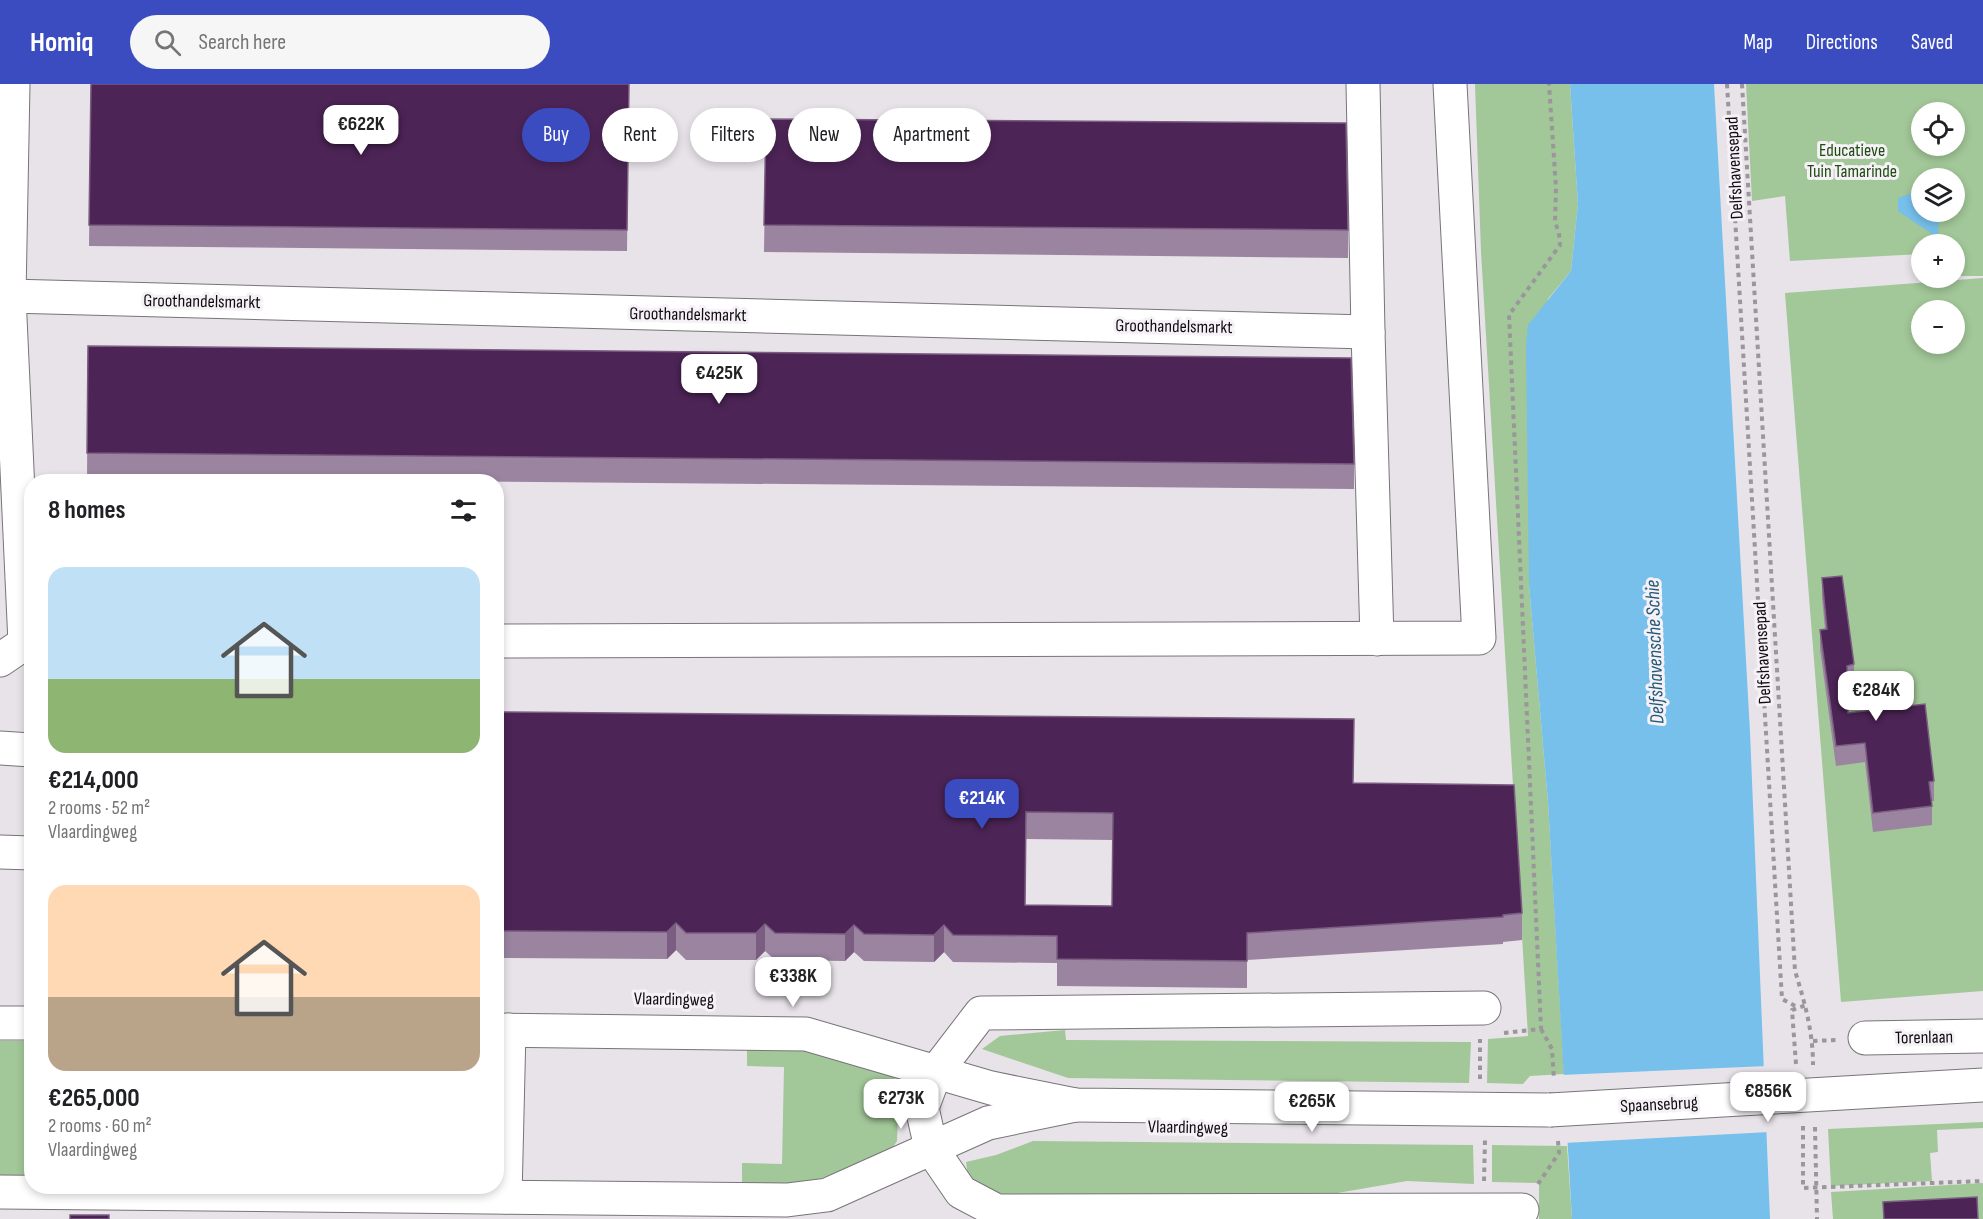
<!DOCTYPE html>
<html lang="en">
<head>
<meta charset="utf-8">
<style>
	body { margin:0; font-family:"Sofia Sans Condensed",sans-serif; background:#f6f6f6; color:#202124; height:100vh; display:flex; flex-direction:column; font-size:22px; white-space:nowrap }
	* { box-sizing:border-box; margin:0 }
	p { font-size:20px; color:#757577 }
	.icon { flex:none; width:33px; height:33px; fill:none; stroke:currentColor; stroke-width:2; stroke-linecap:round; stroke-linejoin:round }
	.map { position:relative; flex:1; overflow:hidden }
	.sheet { position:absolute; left:24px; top:390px; width:480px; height:720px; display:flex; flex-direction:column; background:#fff; border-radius:24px; box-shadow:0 3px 9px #0003 }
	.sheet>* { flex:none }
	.hud { position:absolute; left:522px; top:24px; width:570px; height:54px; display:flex; gap:12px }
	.fabs { position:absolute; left:1911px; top:18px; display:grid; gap:12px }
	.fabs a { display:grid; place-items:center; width:54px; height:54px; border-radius:50%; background:#fff; box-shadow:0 3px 9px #0003; font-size:30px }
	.price { position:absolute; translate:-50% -51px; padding:0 14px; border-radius:12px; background:#fff; color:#222; font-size:20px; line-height:39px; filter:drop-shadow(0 2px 3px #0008) }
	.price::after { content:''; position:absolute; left:50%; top:36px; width:18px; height:14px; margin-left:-9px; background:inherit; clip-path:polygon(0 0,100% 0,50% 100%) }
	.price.on { background:#3a4cbf; color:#fff }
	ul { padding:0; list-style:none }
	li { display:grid; align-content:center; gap:12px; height:318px; padding:0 24px }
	li span { display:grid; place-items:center; height:186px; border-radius:18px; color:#555 }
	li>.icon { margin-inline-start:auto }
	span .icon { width:108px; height:108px; fill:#fffc; stroke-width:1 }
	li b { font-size:26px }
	h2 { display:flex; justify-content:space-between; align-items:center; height:72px; padding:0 24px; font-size:26px }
	.tag { padding:0 21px; border-radius:27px; background:#fff; box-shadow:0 3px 9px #0003; font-size:21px; line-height:54px }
	.tag.on { background:#3a4cbf; color:#fff }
	header { display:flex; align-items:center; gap:36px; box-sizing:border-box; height:84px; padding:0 30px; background:#3a4cbf; color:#fff }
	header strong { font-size:28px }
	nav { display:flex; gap:33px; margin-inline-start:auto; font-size:21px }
	.search { width:420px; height:54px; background:#f6f6f6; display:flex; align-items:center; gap:15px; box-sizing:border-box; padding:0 21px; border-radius:33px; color:#757577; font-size:22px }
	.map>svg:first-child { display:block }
</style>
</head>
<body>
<header>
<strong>Homiq</strong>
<div class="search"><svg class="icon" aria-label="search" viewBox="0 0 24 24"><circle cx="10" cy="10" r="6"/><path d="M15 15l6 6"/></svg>Search here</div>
<nav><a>Map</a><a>Directions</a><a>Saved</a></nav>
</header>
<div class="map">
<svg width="1983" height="1135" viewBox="0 0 1983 1135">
	<rect width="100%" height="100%" fill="#e8e3e9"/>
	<g fill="#a2c798" fill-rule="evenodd">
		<polygon points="1475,0 1570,0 1578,120 1571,187 1548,215 1529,501 1548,718 1564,990 1530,992 1523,1000 1487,999 1488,955 1528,952 1481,168"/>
		<path d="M1746 0H1983V192H1955L1954 160H1922L1921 170 1790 177 1785 112 1752 117ZM1922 28H1954V62H1922ZM1922 94H1954V128H1922Z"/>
		<path d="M1983 194V907L1841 918 1785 209ZM1922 226H1954V260H1922Z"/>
		<polygon points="1065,946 1066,956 1471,958 1469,999 1068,994 982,965 1000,952"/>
		<rect x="0" y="957" width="31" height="136"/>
		<polygon points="747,962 816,967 887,988 899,998 897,1057 891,1066 819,1095 782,1101 742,1099 742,1079 782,1080 784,983 747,982"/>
		<polygon points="1983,1038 1983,1044 1937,1046 1938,1068 1930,1069 1932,1097 1831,1102 1828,1045"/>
		<polygon points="1033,1057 1473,1061 1474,1100 1407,1097 1314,1113 1003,1110 987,1106 968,1092 966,1078 996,1071"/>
		<polygon points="1492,1061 1567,1062 1572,1135 1539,1135 1539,1099 1492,1098"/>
		<polygon points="1983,1099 1983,1135 1833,1135 1831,1108"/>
	</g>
	<g fill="#76c0eb">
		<polygon points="1570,0 1714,0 1750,648 1770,1135 1572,1135 1548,718 1529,501 1526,261 1528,241 1571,187 1578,120"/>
		<polygon points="1915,108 1921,110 1922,128 1939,128 1938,154 1898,127 1898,114"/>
	</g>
	<polygon fill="#e8e3e9" points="1767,982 1769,1048 1564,1059 1561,991"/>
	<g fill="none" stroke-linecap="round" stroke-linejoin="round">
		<defs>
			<g id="minor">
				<polyline points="13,0 9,212 25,559 32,559"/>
				<polyline points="9,212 1368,248 1363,0"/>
				<polyline points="1368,248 1377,555"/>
				<polyline points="496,557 1479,554 1450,0"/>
				<polyline points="0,576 25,559"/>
				<polyline points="0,664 31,666"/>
				<polyline points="0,768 32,769"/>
				<polyline points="1484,924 981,929 935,989 922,1024 931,1064 961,1108 997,1127 1522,1126"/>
				<polyline points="0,939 32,939"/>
				<polyline points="496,946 806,950 991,1004 1075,1021 1550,1026"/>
				<polyline points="1865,954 1983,952"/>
				<polyline points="0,1108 787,1116 827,1111 988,1039 1075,1021"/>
				<polyline points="505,1113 509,946"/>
			</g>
		</defs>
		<use href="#minor" stroke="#787479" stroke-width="35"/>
		<g stroke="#9a969b" stroke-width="4" stroke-dasharray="4.5 4.5" stroke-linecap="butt">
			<polyline points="1727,0 1782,915 1799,924"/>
			<path d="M1742 0 1795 887C1805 919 1813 948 1813 981"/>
			<polyline points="1541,945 1552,965 1554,996"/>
			<polyline points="1504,949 1541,945 1509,231 1560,161 1559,149 1555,138 1556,104 1549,0"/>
			<polyline points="1813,957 1836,956"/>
			<polyline points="1796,980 1792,926 1806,921"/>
			<polyline points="1480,995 1480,955"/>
			<polyline points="1803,1042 1803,1104 1983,1097"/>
			<polyline points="1815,1043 1817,1135"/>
			<polyline points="1484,1097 1485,1056"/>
			<polyline points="1538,1100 1559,1069 1558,1057"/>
		</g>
		<use href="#minor" stroke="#fff" stroke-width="33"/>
		<defs>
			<polyline id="minor-bridge" points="1550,1026 1983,1001"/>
		</defs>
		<use href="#minor-bridge" stroke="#787479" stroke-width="35" stroke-linecap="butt"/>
		<use href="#minor-bridge" stroke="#fff" stroke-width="33"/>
	</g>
	<g fill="#9a84a0" fill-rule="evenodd">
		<polygon points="91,0 629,0 627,167 89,162"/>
		<polygon points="766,35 1348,146 1348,174 764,168"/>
		<polygon points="88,262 1354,380 1354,405 87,394"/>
		<polygon points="1822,494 1854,580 1854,600 1848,601 1848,629 1934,697 1934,717 1932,717 1932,741 1873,748 1865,678 1836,682 1820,565 1820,546 1825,545 1822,513"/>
		<path d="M496 628 1354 699 1522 829V856L1503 858V860L1247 876V904L1057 902V879L953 878 944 868 934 878 864 877 854 868 845 877 775 876 765 867 756 876H686L676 866 667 875 497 874V870H496ZM1026 755 1113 756 1112 822 1025 821Z"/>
	</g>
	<g fill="#7b5d82">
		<polygon points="676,839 676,866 667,875 667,848"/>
		<polygon points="765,840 765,867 756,876 756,849"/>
		<polygon points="854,841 854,868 845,877 845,850"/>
		<polygon points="944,841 944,868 934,878 934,851"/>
	</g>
	<g fill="#4c2456" stroke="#7b5d82" stroke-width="1.5" fill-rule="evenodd">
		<polygon points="91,0 629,0 627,146 89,141"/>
		<polygon points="766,35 1346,39 1348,146 764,141"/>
		<polygon points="88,262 1351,274 1354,380 87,369"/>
		<polygon points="1842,492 1854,580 1847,582 1848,629 1925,620 1934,697 1929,698 1932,722 1873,729 1865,659 1836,662 1820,546 1827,545 1822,494"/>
		<path d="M496 628 1354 635 1353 699 1514 701 1522 829 1503 831V833L1247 849V877L1057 875V852L953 851 944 841 934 851 864 850 854 841 845 850 775 849 765 840 756 849H686L676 839 667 848 497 847V843H496ZM1026 728 1113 729 1112 822 1025 821Z"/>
		<polygon points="1977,1113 1978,1135 1884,1135 1883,1118"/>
		<rect x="70" y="1131" width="39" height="4"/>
	</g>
	<g text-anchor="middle" stroke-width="6" stroke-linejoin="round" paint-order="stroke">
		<g font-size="18" fill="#1f4c12" stroke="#f5f1f6">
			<text x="1852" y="72">Educatieve<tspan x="1852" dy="21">Tuin Tamarinde</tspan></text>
		</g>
		<g font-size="18" fill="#0f0d0f" stroke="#f5f1f6">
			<text transform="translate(1734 84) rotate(-93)" y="6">Delfshavensepad</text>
			<text transform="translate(202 217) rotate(1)" y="6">Groothandelsmarkt</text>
			<text transform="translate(688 230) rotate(1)" y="6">Groothandelsmarkt</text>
			<text transform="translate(1174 242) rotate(1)" y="6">Groothandelsmarkt</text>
			<text transform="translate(1762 569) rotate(-93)" y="6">Delfshavensepad</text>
			<text transform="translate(674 915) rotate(1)" y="6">Vlaardingweg</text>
			<text transform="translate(1924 953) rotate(-1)" y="6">Torenlaan</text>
			<text transform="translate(1659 1020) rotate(-3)" y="6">Spaansebrug</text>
			<text transform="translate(1188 1043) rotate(1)" y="6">Vlaardingweg</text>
		</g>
		<g font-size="20" font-style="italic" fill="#215977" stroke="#f5f1f6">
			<text transform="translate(1654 568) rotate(-92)" y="7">Delfshavensche Schie</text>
		</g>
	</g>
</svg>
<div class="fabs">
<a><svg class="icon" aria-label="locate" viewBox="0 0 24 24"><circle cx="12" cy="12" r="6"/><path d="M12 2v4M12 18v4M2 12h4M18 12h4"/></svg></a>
<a><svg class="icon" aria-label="layers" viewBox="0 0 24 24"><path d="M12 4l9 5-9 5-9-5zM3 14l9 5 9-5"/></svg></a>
<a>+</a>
<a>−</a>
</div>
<b class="price" style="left:361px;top:72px">€622K</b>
<b class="price" style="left:719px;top:321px">€425K</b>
<b class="price" style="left:1876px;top:638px">€284K</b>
<b class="price on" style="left:982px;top:746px">€214K</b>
<b class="price" style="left:793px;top:924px">€338K</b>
<b class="price" style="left:1768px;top:1039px">€856K</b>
<b class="price" style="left:901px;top:1046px">€273K</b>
<b class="price" style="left:1312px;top:1049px">€265K</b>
<div class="hud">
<a class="tag on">Buy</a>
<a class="tag">Rent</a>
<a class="tag">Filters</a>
<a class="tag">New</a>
<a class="tag">Apartment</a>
</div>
<section class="sheet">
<h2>8 homes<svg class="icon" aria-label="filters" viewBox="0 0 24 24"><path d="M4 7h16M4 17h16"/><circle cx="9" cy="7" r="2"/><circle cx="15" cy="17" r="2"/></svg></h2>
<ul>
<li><span style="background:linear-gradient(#bfe0f5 60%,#8fb573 0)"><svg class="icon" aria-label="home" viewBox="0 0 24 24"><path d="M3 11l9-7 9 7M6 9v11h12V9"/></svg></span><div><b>€214,000</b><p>2 rooms · 52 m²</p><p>Vlaardingweg</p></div></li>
<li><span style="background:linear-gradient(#ffd9b3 60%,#b9a48a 0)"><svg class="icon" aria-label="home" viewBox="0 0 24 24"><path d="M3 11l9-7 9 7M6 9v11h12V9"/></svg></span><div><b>€265,000</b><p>2 rooms · 60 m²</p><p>Vlaardingweg</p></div></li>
</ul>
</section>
</div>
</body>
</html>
